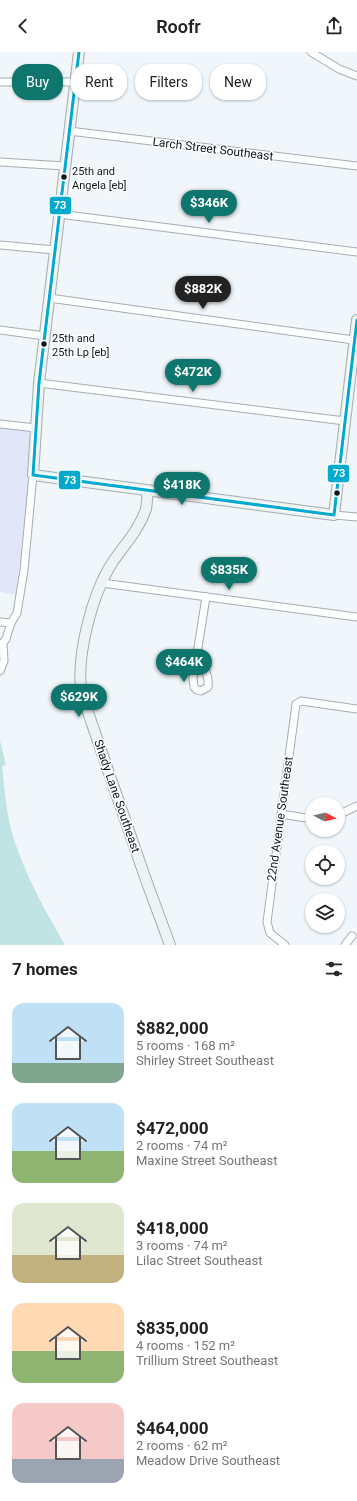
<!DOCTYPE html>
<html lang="en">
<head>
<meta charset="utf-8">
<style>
	body { margin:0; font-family:Roboto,sans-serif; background:#f2f2f2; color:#222; height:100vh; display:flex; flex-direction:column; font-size:15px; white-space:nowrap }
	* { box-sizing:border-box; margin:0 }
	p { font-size:13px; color:#767676 }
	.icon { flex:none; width:22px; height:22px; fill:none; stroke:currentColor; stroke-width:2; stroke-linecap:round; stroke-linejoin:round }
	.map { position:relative; height:893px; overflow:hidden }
	.drawer { display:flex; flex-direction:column; background:#fff; flex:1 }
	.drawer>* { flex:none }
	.banner { position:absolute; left:12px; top:12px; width:333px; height:36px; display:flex; gap:8px }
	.needle { width:26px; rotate:97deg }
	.buttons { position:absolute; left:305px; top:745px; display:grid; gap:8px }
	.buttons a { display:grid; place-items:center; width:40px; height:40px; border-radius:50%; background:#fff; box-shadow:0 1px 3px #0004; font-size:20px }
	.price { position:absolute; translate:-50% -34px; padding:0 9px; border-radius:14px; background:#0f766e; color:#fff; font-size:13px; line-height:26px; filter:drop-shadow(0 1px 2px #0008) }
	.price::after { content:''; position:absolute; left:50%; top:24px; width:12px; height:9px; margin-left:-6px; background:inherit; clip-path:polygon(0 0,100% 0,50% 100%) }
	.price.on { background:#222; color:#fff }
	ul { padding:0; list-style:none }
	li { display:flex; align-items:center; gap:12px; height:100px; padding:0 12px }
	li span { display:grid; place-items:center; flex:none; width:112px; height:80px; border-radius:12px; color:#555 }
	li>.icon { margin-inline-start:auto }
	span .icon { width:48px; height:48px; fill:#fffc; stroke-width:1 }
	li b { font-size:17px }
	h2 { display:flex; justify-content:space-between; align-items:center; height:48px; padding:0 12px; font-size:17px }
	.pill { padding:0 14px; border-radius:16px; background:#fff; box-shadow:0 1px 3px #0004; font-size:14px; line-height:36px }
	.pill.on { background:#0f766e; color:#fff }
	header { display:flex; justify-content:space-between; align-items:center; height:52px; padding:0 12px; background:#fff; font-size:18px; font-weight:600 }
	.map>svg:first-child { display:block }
</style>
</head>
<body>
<header><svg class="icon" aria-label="back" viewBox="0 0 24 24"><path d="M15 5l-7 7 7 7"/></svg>Roofr<svg class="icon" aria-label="share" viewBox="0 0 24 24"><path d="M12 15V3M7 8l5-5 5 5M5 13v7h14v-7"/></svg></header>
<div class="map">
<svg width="357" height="893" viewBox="0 0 357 893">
	<rect width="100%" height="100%" fill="#f0f6fa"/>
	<polygon fill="#e1e7f8" points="0,376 35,380 16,543 0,540"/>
	<path fill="#c0e4e4" d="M0 689 6 713 2 714C5 741 7 771 17 796 29 830 47 862 65 893H0Z"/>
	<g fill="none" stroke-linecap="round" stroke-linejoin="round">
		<defs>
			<g id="street">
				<polyline points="311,0 339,17 357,24"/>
				<polyline points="0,30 75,30"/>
				<polyline points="69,79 357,114"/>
				<polyline points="0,110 65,114"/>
				<polyline points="59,162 357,200"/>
				<polyline points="0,193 55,198"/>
				<polyline points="49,246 354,288"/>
				<polyline points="0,278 45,284"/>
				<polyline points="39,331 345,369"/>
				<polyline points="0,372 36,376"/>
				<polyline points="334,463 357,465"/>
				<polyline points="102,531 357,565"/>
				<polyline points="0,570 11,571"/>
				<polyline points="0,594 6,587 11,571 17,561 24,518 33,423"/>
				<path d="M198 599C201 610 210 623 208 635L201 639 197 638 194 635 193 627 206 545"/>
				<polyline points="0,619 4,609 3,591"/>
				<polyline points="281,762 312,767"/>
				<polyline points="338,763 357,754"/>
				<polyline points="285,893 270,881 267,870 296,652 301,649 357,657"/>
				<polyline points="345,893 352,884"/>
			</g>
			<g id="secondary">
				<polyline points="79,0 39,331 33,423 334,463 357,268"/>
				<path d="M148 439C147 445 147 451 146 457 139 478 124 493 112 511 92 543 75 606 82 643L146 828 170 893"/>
			</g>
		</defs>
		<use href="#street" stroke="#a5adb2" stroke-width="9"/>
		<use href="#secondary" stroke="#a5adb2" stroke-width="12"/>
		<use href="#street" stroke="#fdfefe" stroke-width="7"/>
		<use href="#secondary" stroke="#ecf3f5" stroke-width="10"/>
		<defs>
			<polyline id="bus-1" points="79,0 39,331 33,423 334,463 357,268"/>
		</defs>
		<use href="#bus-1" stroke="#fff" stroke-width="6"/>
		<use href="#bus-1" stroke="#00a9ce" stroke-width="3"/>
	</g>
	<g fill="#0b171d" stroke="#fff" stroke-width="1.5">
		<circle cx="64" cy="125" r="3.5"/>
		<circle cx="44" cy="292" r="3.5"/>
		<circle cx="337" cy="441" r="3.5"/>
	</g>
	<g text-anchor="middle" stroke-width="3" stroke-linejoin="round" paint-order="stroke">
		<g font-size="11" fill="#0b171d" stroke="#fff" text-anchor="start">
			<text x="72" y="123">25th and<tspan x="72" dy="14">Angela [eb]</tspan></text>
			<text x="52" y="290">25th and<tspan x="52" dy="14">25th Lp [eb]</tspan></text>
		</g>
		<g font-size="12" fill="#0b171d" stroke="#fff">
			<text transform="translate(213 97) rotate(7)" y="4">Larch Street Southeast</text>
			<text transform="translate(117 744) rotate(71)" y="4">Shady Lane Southeast</text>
			<text transform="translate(280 767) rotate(-82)" y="4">22nd Avenue Southeast</text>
		</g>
	</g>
	<g stroke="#fff" stroke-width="1.5">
		<rect x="49" y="144" width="23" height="19" rx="4" fill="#00a9ce"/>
		<rect x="327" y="412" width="23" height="19" rx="4" fill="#00a9ce"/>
		<rect x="58" y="418" width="23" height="20" rx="4" fill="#00a9ce"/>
	</g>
	<g font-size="11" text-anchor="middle" font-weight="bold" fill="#fff">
		<text x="60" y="157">73</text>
		<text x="339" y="425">73</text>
		<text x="70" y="432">73</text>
	</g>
</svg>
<div class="buttons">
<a><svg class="needle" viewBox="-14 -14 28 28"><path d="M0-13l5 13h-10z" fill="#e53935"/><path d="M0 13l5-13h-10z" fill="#767676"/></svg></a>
<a><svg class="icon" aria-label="locate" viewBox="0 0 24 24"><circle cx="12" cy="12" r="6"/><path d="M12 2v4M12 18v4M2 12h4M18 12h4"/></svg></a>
<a><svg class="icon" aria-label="layers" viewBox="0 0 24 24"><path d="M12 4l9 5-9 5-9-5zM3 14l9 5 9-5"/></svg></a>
</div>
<b class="price" style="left:209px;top:172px">$346K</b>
<b class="price on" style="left:203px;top:258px">$882K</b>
<b class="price" style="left:193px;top:341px">$472K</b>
<b class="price" style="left:182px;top:454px">$418K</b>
<b class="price" style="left:229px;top:539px">$835K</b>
<b class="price" style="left:184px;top:631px">$464K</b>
<b class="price" style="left:79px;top:666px">$629K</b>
<div class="banner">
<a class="pill on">Buy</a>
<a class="pill">Rent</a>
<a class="pill">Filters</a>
<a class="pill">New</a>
</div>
</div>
<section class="drawer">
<h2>7 homes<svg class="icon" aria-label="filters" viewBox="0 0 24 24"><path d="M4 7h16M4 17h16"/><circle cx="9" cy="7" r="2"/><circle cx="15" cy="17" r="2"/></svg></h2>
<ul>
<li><span style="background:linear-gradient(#bfe0f5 75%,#7fa58c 0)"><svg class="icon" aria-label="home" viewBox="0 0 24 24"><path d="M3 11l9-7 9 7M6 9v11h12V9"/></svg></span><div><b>$882,000</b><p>5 rooms · 168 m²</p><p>Shirley Street Southeast</p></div></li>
<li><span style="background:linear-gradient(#bfe0f5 60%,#8fb573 0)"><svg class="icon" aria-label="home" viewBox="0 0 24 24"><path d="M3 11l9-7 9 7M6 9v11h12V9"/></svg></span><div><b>$472,000</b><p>2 rooms · 74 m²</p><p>Maxine Street Southeast</p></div></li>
<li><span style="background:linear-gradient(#dfe7d0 65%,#c2b280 0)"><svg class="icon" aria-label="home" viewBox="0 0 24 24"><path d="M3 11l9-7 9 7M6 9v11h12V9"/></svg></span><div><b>$418,000</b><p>3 rooms · 74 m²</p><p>Lilac Street Southeast</p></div></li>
<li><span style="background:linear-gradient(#ffd9b3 60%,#8fb573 0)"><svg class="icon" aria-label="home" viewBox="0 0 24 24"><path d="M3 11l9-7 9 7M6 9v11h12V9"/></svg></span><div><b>$835,000</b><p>4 rooms · 152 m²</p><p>Trillium Street Southeast</p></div></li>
<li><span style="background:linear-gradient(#f6c9c9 70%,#9aa5b1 0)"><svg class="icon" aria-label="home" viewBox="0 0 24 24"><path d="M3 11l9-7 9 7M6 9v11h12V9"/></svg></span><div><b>$464,000</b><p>2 rooms · 62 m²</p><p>Meadow Drive Southeast</p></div></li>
</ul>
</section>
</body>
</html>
